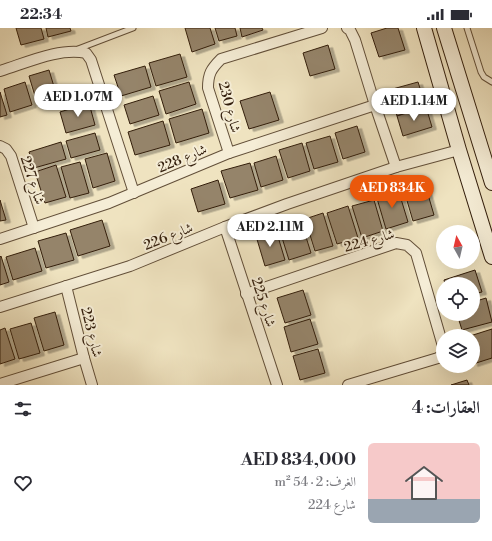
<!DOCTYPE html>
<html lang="ar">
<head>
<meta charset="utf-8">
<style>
	body { margin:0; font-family:"Libre Bodoni",Amiri,serif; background:#f2f2f3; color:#2b2b33; direction:rtl; height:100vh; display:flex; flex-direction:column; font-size:15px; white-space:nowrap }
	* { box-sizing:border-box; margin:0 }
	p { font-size:13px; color:#7c7c81 }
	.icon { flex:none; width:22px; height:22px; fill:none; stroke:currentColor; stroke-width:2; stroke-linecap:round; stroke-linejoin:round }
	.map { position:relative; height:357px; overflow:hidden; direction:ltr }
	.side { display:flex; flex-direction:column; background:#fff; flex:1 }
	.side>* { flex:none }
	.needle { width:26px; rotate:352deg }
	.controls { position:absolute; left:436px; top:197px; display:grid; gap:8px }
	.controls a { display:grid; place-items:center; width:44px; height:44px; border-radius:50%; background:#fff; box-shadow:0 4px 16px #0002; font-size:20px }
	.price { position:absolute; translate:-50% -34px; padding:0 9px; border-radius:14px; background:#fff; color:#222; font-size:13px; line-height:26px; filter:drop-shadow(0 1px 2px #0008) }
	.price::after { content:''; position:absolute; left:50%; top:24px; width:12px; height:9px; margin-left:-6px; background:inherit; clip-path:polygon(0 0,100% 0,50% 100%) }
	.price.selected { background:#ea580c; color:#fff }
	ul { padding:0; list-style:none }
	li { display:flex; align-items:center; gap:12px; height:100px; padding:0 12px }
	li+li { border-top:1px solid #e1e1e2 }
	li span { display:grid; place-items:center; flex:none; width:112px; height:80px; border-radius:6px; color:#555 }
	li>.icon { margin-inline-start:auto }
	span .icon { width:48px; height:48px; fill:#fffc; stroke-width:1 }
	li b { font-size:17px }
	h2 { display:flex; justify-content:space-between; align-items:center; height:48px; padding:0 12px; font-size:17px }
	.status { display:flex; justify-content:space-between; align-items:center; height:28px; padding:0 20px; background:#fff; direction:ltr }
	.status svg { height:11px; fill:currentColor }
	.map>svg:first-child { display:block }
</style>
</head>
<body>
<div class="status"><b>22:34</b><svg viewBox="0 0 49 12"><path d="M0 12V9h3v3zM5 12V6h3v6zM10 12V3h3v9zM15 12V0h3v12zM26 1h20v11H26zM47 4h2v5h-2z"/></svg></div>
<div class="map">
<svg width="492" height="357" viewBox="0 0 492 357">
	<defs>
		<filter id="shadow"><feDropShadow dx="4.5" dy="2.5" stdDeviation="0" flood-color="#0004"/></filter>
	</defs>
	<rect width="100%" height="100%" fill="#efe3c0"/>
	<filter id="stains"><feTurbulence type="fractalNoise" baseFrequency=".005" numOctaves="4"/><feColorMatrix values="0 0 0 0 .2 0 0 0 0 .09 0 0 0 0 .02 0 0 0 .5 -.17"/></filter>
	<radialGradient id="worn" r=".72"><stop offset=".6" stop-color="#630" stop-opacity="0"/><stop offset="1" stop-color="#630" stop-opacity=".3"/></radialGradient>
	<g fill="#95846a" stroke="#331e0c" filter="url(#shadow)">
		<polygon points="16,0 41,0 44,11 21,17"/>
		<polygon points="46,0 70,0 71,3 48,9"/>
		<polygon points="185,0 210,0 215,16 192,24"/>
		<polygon points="215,0 235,0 237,8 219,13"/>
		<polygon points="240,0 262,0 263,2 242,9"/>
		<polygon points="387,0 398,0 405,22 379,29 371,5"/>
		<polygon points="328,17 335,41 310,48 303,25"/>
		<polygon points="180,26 187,49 156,58 149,35"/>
		<polygon points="145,38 151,59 121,68 114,47"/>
		<polygon points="49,42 58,72 38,78 29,48"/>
		<polygon points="25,54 32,77 10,84 4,61"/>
		<polygon points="189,54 196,76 166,86 159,63"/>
		<polygon points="418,54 426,79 397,88 389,62"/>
		<polygon points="0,64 7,87 0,89"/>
		<polygon points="270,64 279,92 249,101 240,73"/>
		<polygon points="153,68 159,87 130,96 124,77"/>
		<polygon points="89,75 95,97 66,105 60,84"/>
		<polygon points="426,79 432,99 403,108 397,88"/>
		<polygon points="202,81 209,105 176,115 169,91"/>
		<polygon points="163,93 170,117 135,127 128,104"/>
		<polygon points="357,98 365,124 343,131 335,105"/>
		<polygon points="95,105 100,122 71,130 66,113"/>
		<polygon points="330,108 338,134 314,141 306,115"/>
		<polygon points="61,114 66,131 34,140 29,124"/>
		<polygon points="302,115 310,143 288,150 279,122"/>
		<polygon points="107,125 115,153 93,160 85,131"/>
		<polygon points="276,128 283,152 261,159 254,135"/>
		<polygon points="80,134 89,165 70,170 61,139"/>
		<polygon points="250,135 258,162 230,170 221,143"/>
		<polygon points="56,137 66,169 45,175 35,144"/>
		<polygon points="218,152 225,176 198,184 191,161"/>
		<polygon points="424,153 434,187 413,193 403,159"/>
		<polygon points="398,161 408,194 386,201 376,167"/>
		<polygon points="0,172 6,192 0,193"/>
		<polygon points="374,172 383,203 362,210 352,178"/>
		<polygon points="348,178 358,210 337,216 327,185"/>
		<polygon points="323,185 333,218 315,223 305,191"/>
		<polygon points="102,192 110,218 78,228 70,202"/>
		<polygon points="301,193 311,225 289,232 279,200"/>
		<polygon points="276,202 285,232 265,238 256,208"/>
		<polygon points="66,205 74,232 46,240 38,213"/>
		<polygon points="35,220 42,243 13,252 6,229"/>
		<polygon points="1,228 9,254 0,257 0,229"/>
		<polygon points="475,242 482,264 473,266 473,256 445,256 444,252"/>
		<polygon points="303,262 311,287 285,295 277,270"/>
		<polygon points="486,270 492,294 462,302 457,286 473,286 473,274"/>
		<polygon points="55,284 64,317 44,323 34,290"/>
		<polygon points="310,291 318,316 291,324 284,299"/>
		<polygon points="31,295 40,325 19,331 10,301"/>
		<polygon points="5,300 15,331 0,336 0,302"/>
		<polygon points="492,301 492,330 473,336 473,308 470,308"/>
		<polygon points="318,321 325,345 300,352 293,328"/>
		<polygon points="467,352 469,357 451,357"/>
	</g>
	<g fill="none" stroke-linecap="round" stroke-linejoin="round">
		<defs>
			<g id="lane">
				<polyline points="467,0 481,44 484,49 492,54"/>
				<polyline points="78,21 133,0"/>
			</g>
			<g id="street">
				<polyline points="347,0 350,2 355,12 375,77 396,139"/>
				<path d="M0 43C26 35 60 19 86 25L91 32 134 165"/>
				<polyline points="0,118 6,121 11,128 34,200"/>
				<path d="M229 125 208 60C208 46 211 41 221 31L322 0"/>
				<polyline points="225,199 277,357"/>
				<polyline points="0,211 109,175 229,125 375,77"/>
				<polyline points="66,258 84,330 92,357"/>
				<polyline points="246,266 396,215 407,217 416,225 443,318 443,326 438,330 348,357"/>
				<polyline points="0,279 130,238 225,199 287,176 396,139 459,122"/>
				<polyline points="0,356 84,330"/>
			</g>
			<g id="secondary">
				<polyline points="424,0 459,122 492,229"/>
				<polyline points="444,0 492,155"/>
			</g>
		</defs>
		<use href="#lane" stroke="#624f39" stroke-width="7"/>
		<use href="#street" stroke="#624f39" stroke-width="12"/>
		<use href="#secondary" stroke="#331e0c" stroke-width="16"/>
		<use href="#lane" stroke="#f5edd6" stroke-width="5"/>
		<use href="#street" stroke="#f5edd6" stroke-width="10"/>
		<use href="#secondary" stroke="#f5edd6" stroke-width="14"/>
	</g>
	<g text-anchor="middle" stroke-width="4" stroke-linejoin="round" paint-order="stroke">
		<g font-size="14" fill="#331e0c" stroke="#f5edd6">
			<text transform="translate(230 79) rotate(75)" y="5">شارع 230</text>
			<text transform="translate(182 130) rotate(-23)" y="5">شارع 228</text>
			<text transform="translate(33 152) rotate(72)" y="5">شارع 227</text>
			<text transform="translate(168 208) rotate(-22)" y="5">شارع 226</text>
			<text transform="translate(369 212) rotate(-16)" y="5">شارع 224</text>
			<text transform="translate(264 274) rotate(72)" y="5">شارع 225</text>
			<text transform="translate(92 304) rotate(76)" y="5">شارع 223</text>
		</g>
	</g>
	<rect width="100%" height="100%" filter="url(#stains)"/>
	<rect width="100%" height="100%" fill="url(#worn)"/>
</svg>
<div class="controls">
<a><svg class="needle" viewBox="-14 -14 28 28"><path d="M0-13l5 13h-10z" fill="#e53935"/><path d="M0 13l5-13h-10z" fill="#7c7c81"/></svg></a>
<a><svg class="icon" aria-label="locate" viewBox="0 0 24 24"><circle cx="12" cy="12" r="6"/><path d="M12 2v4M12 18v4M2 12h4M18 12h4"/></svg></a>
<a><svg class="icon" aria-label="layers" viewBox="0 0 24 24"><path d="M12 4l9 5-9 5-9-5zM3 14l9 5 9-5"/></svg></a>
</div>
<b class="price" style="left:78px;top:90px">AED 1.07M</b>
<b class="price" style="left:414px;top:94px">AED 1.14M</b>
<b class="price selected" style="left:392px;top:181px">AED 834K</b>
<b class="price" style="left:270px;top:220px">AED 2.11M</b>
</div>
<section class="side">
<h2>العقارات: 4<svg class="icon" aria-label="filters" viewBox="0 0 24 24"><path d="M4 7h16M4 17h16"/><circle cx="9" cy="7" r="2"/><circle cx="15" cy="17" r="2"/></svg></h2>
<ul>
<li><span style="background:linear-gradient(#f6c9c9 70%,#9aa5b1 0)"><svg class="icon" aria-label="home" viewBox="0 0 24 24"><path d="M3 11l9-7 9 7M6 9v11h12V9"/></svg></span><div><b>AED 834,000</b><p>الغرف: 2 · 54 m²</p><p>شارع 224</p></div><svg class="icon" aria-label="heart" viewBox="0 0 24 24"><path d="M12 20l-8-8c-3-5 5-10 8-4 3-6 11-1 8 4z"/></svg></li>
</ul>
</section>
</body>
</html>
